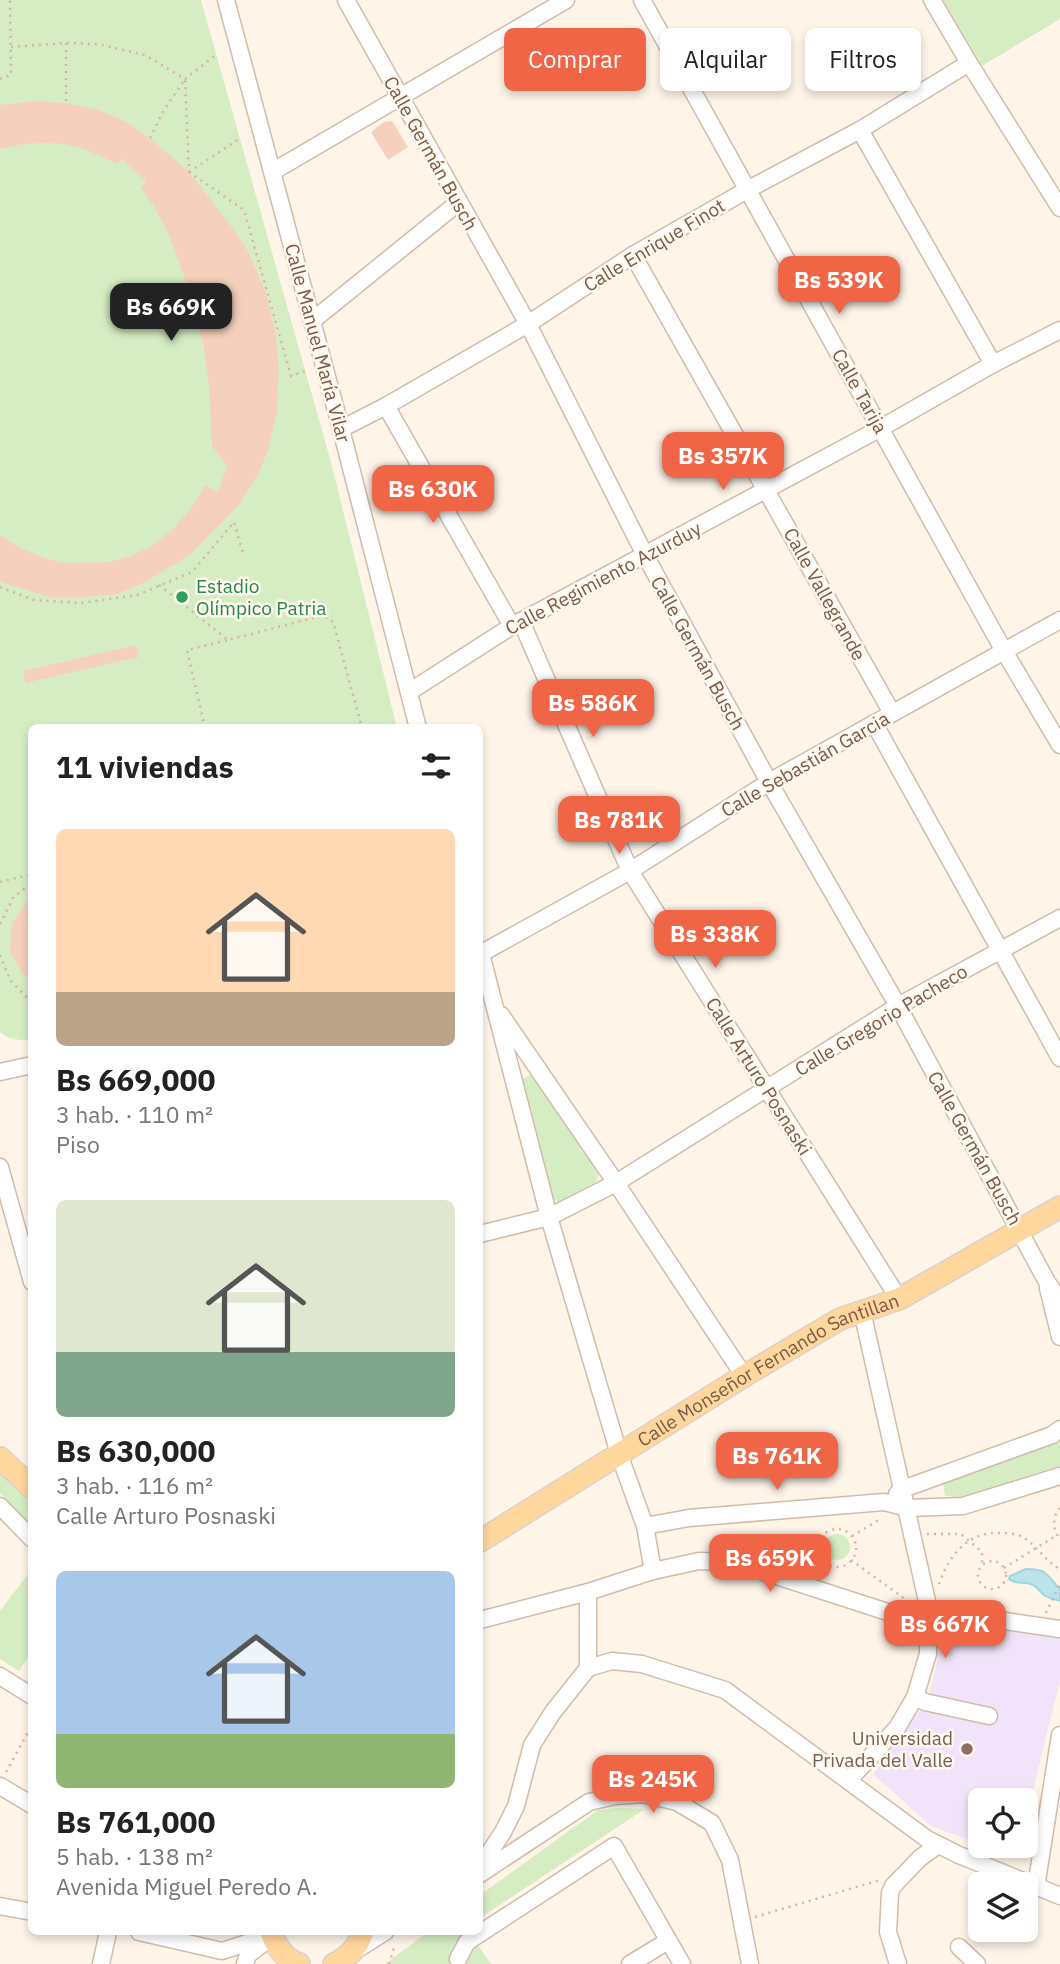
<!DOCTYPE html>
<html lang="es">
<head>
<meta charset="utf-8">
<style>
	body { margin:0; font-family:"IBM Plex Sans",sans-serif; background:#f2f2f2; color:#222; height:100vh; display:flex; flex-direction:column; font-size:26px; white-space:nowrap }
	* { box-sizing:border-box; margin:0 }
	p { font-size:23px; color:#767676 }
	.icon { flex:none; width:38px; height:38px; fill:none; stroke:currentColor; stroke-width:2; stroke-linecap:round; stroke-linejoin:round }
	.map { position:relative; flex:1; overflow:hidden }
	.details { position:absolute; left:28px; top:724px; width:455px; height:1211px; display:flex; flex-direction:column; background:#fff; border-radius:10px; box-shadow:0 4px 10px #0003 }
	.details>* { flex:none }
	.hud { position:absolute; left:504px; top:28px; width:450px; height:63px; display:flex; gap:14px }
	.tools { position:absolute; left:968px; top:1788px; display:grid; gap:14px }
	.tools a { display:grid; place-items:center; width:70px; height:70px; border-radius:10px; background:#fff; box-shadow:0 4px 10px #0003; font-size:35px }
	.price { position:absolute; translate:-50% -60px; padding:0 16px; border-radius:14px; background:#ef6546; color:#fff; font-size:23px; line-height:46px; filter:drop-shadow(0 2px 4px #0008) }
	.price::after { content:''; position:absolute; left:50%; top:42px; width:21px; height:16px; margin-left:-10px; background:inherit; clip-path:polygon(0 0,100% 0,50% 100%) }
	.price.selected { background:#222; color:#fff }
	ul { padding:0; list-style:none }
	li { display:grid; align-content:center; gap:14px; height:371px; padding:0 28px }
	li span { display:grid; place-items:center; height:217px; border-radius:10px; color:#555 }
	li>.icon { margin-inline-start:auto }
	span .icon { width:126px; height:126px; fill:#fffc; stroke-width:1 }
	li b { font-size:30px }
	h2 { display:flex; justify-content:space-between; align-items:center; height:84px; padding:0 28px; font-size:30px }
	.pill { padding:0 24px; border-radius:10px; background:#fff; box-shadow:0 4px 10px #0003; font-size:24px; line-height:63px }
	.pill.selected { background:#ef6546; color:#fff }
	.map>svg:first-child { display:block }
</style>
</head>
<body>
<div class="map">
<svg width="1060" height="1964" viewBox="0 0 1060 1964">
	<rect width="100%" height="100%" fill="#fef4e8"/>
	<g fill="#f1e4fa">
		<polygon points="940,1618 1060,1634 1060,1680 1026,1819 1026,1801 980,1801 980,1844 931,1826 873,1774 925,1702 931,1688 938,1656"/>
		<polygon points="985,1846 1019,1846 1016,1858"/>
	</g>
	<g fill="#d6edc4">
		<path d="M0 0H201L332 466 397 728H32L31 1039C21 1041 8 1040 0 1032Z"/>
		<polygon points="943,0 1060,0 1060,19 982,66"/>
		<polygon points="531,1074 599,1173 596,1182 558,1202 551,1198 521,1080"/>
		<polygon points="1060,1435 1060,1467 963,1497 945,1496 943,1482"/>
		<polygon points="0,1470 31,1502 31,1526 0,1493"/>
		<circle cx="837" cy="1547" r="13"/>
		<polygon points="31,1570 31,1653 19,1671 0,1659 0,1611"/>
		<polygon points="618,1808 645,1809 480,1918 480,1895 598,1810"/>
		<polygon points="428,1932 469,1932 491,1964 385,1964"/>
	</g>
	<path fill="#bae4e9" stroke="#9fd5dc" stroke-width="2" d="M1026 1569C1045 1569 1045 1572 1057 1586L1060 1587V1601C1055 1599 1048 1598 1044 1595 1039 1591 1037 1586 1031 1584 1022 1581 1016 1585 1009 1579L1010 1576Z"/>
	<g fill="#f5d1bd">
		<polygon points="34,101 66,103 99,110 125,121 150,138 189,172 229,223 249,253 266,293 275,330 279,368 277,410 269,448 258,475 239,505 191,554 144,583 118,594 77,598 50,597 0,582 0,535 21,548 44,558 65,563 110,562 131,556 152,546 173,529 192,507 205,485 218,492 227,466 212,446 209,386 204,348 195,307 170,237 154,207 141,188 146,181 122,159 117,164 85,149 65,144 44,143 23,144 0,149 0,105"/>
		<polygon points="392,121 408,147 388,160 371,132 384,122"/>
		<polygon points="136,645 139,657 26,683 23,671"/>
		<polygon points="32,894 32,983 21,972 10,951 12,923"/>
	</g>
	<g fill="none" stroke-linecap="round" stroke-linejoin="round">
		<defs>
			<g id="minor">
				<polyline points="226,0 341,429 418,728"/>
				<polyline points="346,0 528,324 645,555 769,782 898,1006 1047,1282 1060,1301"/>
				<polyline points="642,0 1004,651 1060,745"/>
				<polyline points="932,0 969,63 1060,208"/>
				<polyline points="860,130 993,364"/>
				<polyline points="272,172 566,0"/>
				<polyline points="633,255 892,713"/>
				<polyline points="312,321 459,202"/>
				<polyline points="386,406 512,626"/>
				<polyline points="341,429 386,406 528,324 633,255 747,190 860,130 969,63"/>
				<polyline points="521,621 630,871 899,1299"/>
				<polyline points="409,692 512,626 881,428 993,364 1060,330"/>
				<polyline points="874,723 1060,1058"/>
				<polyline points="480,950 549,1217 619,1454 645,1526 653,1571"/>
				<polyline points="480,954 630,871 769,782 1060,620"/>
				<polyline points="501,1015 616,1183 744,1376"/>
				<polyline points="0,1072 32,1065"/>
				<polyline points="0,1167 32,1282"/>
				<polyline points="480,1234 549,1217 616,1183 898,1006 1060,918"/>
				<polyline points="1048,1288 1060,1337"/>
				<polyline points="897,1494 903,1489 1052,1435 1060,1429"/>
				<polyline points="0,1506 32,1539"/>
				<polyline points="645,1526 689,1518 884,1502 908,1508 963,1506 1060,1476"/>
				<polyline points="480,1620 588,1592 653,1571 699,1561 733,1562 903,1617 929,1610 1060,1629"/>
				<polyline points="588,1668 588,1592"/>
				<polyline points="0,1676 32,1696"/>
				<polyline points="915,1697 925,1702 989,1716"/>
				<polyline points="849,1780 897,1728 915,1697 928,1654 929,1610 862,1311"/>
				<polyline points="0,1786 32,1805"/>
				<polyline points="480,1867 503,1832 516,1806 532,1745 553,1712 588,1668 612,1661 642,1664 725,1690 927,1839 959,1855 1060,1896"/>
				<polyline points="480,1874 589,1802 615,1796 643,1794 677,1802 712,1823 730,1860 750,1964"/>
				<polyline points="1036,1887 1060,1735"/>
				<polyline points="0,1906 32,1912"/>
				<polyline points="139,1932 222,1951 272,1935"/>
				<polyline points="959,1947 977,1964"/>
				<polyline points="353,1952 385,1932"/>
				<polyline points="458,1959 467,1942 614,1846 682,1964"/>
				<polyline points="101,1964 108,1932"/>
				<polyline points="245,1964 248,1955 265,1942"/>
				<polyline points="630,1964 668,1941"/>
				<polyline points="898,1964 888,1932 890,1893 893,1886 920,1858 938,1845"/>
			</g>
			<g id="major">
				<polyline points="0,1458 32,1488"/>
				<path id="s1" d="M480 1541 744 1376 840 1319 899 1299 1060 1207"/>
				<path d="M271 1932C276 1946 284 1959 299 1964"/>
				<path d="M334 1964C349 1957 357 1948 363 1932"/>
			</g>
		</defs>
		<use href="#minor" stroke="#d1bbac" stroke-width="19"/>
		<use href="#major" stroke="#dad1cc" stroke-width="24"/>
		<g stroke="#dbb4a0" stroke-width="2.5" stroke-dasharray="2 5" stroke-linecap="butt">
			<polyline points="66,43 66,103"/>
			<polyline points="11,47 66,43 98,44 145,55 185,79 216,55"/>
			<polyline points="0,79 11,75 10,0"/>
			<polyline points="150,138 164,110 185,79 189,172"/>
			<polyline points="189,172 244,210 291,376 305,371"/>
			<polyline points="189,172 239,139"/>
			<polyline points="159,585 228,640 321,616 330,618 334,625 362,728"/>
			<polyline points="0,587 34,600 82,603 137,595 192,572 234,522 243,553"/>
			<polyline points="205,728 187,650 228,640"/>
			<polyline points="0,882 32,874"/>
			<polyline points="0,924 13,898 32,882"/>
			<polyline points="0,955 10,980 32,1003"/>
			<path d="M1060 1508C1052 1517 1052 1529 1060 1539"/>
			<circle cx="837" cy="1548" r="19"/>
			<polyline points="927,1534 961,1534 982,1552 982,1565"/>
			<polyline points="852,1536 882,1518"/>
			<polyline points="756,1554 763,1537 818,1544"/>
			<polyline points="851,1560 905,1599"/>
			<circle cx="992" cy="1575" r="14"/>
			<polyline points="1004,1568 1057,1535"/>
			<path d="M939 1584C949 1555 968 1531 1001 1533 1008 1533 1017 1534 1023 1537 1037 1546 1045 1561 1060 1569"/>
			<polyline points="1046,1613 1060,1584"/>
			<polyline points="6,1772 32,1725"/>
			<polyline points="755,1917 880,1880"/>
			<polyline points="389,1964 395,1945"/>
		</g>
		<use href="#minor" stroke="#fff" stroke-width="16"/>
		<use href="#major" stroke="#ffd79d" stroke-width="21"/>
	</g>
	<circle fill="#2e9e5b" stroke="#fff8ef" stroke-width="2.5" cx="182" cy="597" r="7"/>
	<circle fill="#8d6e63" stroke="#fff8ef" stroke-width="2.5" cx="967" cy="1749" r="7"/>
	<g text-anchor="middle" stroke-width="5" stroke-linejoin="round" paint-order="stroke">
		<g font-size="19" fill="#7a5949" stroke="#fff8ef">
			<text transform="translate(431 153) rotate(61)" y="7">Calle Germán Busch</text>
			<text transform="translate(654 245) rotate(-31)" y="7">Calle Enrique Finot</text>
			<text transform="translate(318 343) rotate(75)" y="7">Calle Manuel María Vilar</text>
			<text transform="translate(860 391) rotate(61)" y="7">Calle Tarija</text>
			<text transform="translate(603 578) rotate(-28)" y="7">Calle Regimiento Azurduy</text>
			<text transform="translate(825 594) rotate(61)" y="7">Calle Vallegrande</text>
			<text transform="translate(698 653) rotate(61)" y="7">Calle Germán Busch</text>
			<text transform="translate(805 764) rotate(-30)" y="7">Calle Sebastián Garcia</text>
			<text transform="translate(881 1020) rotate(-31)" y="7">Calle Gregorio Pacheco</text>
			<text transform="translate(759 1076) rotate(58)" y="7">Calle Arturo Posnaski</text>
			<text transform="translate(975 1148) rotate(61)" y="7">Calle Germán Busch</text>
			<text dy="7" stroke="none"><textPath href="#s1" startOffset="336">Calle Monseñor Fernando Santillan</textPath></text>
		</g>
		<g font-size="19" fill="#27864d" stroke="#fff8ef" text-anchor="start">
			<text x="196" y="593">Estadio<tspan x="196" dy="22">Olímpico Patria</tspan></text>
		</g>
		<g font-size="19" fill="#785e54" stroke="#fff8ef" text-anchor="end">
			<text x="953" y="1745">Universidad<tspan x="953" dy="22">Privada del Valle</tspan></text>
		</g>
	</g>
</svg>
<div class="tools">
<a><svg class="icon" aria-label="locate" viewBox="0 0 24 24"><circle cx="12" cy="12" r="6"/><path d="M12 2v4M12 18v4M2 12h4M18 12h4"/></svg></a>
<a><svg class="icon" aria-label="layers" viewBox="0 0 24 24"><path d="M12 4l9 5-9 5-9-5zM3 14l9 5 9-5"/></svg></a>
</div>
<b class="price" style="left:839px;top:316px">Bs 539K</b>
<b class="price selected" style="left:171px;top:343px">Bs 669K</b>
<b class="price" style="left:723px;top:492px">Bs 357K</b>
<b class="price" style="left:433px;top:525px">Bs 630K</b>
<b class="price" style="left:593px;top:739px">Bs 586K</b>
<b class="price" style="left:619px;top:856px">Bs 781K</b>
<b class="price" style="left:715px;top:970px">Bs 338K</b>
<b class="price" style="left:777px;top:1492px">Bs 761K</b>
<b class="price" style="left:770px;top:1594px">Bs 659K</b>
<b class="price" style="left:945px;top:1660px">Bs 667K</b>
<b class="price" style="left:653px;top:1815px">Bs 245K</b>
<div class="hud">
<a class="pill selected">Comprar</a>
<a class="pill">Alquilar</a>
<a class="pill">Filtros</a>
</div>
<section class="details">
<h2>11 viviendas<svg class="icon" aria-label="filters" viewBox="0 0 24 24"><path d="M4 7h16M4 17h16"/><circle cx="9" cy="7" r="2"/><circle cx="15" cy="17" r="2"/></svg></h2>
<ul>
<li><span style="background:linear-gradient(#ffd9b3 75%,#b9a48a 0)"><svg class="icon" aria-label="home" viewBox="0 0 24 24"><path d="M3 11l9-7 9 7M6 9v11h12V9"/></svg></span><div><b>Bs 669,000</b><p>3 hab. · 110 m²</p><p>Piso</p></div></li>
<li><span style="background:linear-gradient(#dfe7d0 70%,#7fa58c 0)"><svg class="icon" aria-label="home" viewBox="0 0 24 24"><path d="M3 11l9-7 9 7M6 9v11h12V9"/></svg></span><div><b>Bs 630,000</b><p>3 hab. · 116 m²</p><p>Calle Arturo Posnaski</p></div></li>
<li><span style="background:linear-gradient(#a9c7e8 75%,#8fb573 0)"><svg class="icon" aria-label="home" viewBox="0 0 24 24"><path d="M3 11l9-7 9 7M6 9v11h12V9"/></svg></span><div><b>Bs 761,000</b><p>5 hab. · 138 m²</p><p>Avenida Miguel Peredo A.</p></div></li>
</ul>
</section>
</div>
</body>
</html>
